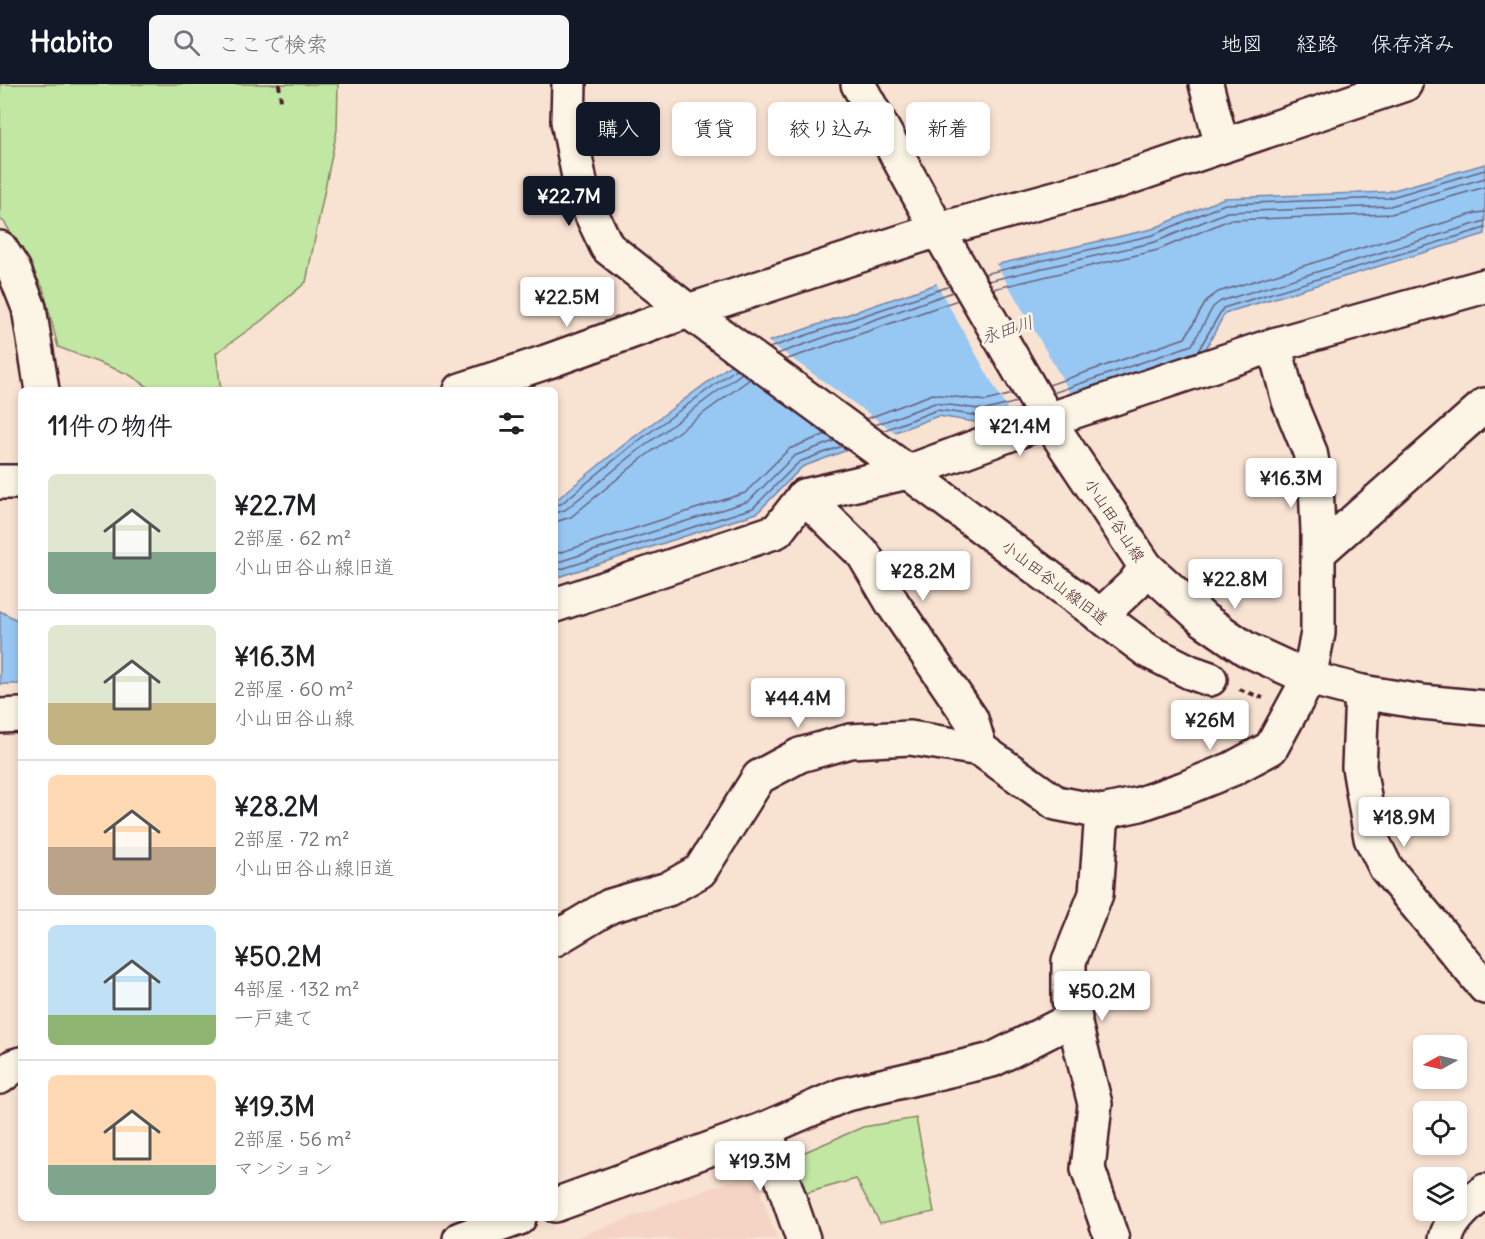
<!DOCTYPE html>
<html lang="ja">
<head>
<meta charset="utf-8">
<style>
	body { margin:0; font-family:Delius,"Klee One",sans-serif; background:#f6f6f6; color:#202124; height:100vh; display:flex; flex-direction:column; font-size:22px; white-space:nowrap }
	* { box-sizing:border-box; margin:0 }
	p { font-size:20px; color:#757577 }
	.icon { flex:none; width:33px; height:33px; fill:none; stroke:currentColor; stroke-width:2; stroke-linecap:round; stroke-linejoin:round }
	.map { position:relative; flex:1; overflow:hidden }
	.sheet { position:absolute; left:18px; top:303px; width:540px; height:834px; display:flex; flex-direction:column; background:#fff; border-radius:9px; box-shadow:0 3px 9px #0003 }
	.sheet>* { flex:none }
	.banner { position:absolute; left:576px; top:18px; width:570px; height:54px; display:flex; gap:12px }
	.needle { width:39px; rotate:262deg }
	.tools { position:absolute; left:1413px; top:951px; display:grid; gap:12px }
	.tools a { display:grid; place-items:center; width:54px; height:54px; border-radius:9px; background:#fff; box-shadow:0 3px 9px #0003; font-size:30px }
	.price { position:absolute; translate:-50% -51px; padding:0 14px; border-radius:6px; background:#fff; color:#222; font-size:20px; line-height:39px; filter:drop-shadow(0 2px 3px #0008) }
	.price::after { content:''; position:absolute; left:50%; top:36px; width:18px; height:14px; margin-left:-9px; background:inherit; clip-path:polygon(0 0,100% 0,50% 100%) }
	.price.selected { background:#111827; color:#fff }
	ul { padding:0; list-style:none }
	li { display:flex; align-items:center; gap:18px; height:150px; padding:0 30px }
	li+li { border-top:2px solid #e0e0e0 }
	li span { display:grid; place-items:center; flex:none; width:168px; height:120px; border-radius:9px; color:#555 }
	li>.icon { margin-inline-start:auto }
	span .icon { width:72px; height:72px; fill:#fffc; stroke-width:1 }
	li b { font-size:26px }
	h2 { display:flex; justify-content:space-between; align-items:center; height:72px; padding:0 30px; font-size:26px }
	.tag { padding:0 21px; border-radius:9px; background:#fff; box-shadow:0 3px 9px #0003; font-size:21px; line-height:54px }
	.tag.selected { background:#111827; color:#fff }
	header { display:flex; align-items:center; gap:36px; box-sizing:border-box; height:84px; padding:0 30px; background:#111827; color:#fff }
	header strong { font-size:28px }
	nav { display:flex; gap:33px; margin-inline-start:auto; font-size:21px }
	.search { width:420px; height:54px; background:#f6f6f6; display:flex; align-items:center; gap:15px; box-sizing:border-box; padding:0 21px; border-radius:9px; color:#757577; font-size:22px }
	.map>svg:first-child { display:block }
</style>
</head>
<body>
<header>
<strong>Habito</strong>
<div class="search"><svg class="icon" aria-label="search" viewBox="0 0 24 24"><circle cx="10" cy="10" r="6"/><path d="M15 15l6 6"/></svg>ここで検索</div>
<nav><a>地図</a><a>経路</a><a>保存済み</a></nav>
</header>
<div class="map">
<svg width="1485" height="1155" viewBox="0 0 1485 1155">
	<rect width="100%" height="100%" fill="#f8e2d2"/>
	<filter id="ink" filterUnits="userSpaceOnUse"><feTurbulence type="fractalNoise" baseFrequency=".0167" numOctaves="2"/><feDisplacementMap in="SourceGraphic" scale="12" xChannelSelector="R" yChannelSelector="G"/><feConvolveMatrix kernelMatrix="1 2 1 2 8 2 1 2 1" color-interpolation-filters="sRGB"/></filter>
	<g filter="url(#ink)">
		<polygon fill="#f5d4c5" points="753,1089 777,1155 572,1155"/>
		<g fill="#c1e7a2" stroke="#868366" stroke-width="1.5">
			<polygon points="0,0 338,0 337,46 306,198 261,237 216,269 221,306 153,306 128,290 58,263 43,204 5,139 0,135"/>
			<polygon points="916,1034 934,1128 880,1139 856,1095 803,1110 791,1074 863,1043"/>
		</g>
		<g fill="#97c7f3" stroke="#7884a3" stroke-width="1.5">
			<polygon points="1485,80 1485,150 1225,229 1202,272 1065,320 987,340 938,332 802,383 757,429 555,494 555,417 626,359 756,262 986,183 1152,145 1224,114 1387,108"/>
			<polygon points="0,527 21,538 21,600 0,600"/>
		</g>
		<g fill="#f8e2d2">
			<polygon points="995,178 1076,319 1013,336 935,197"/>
			<polygon points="766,256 897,350 852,368 729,278 754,260"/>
		</g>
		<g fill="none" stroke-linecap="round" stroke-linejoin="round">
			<g stroke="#69627b" stroke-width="1.5">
				<polyline points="984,190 1153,151 1225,120 1388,114 1485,86"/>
				<polyline points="988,197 1155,158 1227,128 1390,122 1485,94"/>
				<polyline points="993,205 1158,166 1229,136 1391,130 1485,103"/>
				<polyline points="769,264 950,202"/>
				<polyline points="777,270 953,208"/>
				<polyline points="1189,270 1198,267 1223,224 1485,144"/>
				<polyline points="785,276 958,216"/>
				<polyline points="1049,301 1185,254 1207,216 1218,208 1476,129 1485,128"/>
				<polyline points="1053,309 1192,261 1213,223 1221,217 1485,137"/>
				<polyline points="866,335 933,310 986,317 1012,310"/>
				<polyline points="875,341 935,319 986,326 1017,318"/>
				<polyline points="882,347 937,326 987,333 1021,325"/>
				<polyline points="555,421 561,420 630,363 736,285"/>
				<polyline points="555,429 565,426 635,369 742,289"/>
				<polyline points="555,438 571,433 640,376 750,295"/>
				<polyline points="555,470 745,409 789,365 826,350"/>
				<polyline points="555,479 749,417 794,372 834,357"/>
				<polyline points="555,487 753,424 799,378 842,362"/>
			</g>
			<defs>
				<g id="minor">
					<polyline points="569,0 568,37 580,98 590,127 607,163 688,227 908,388 1148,567 1190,588 1210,595"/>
					<polyline points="1206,0 1222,62"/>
					<polyline points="0,164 14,186 29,224 42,306"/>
					<polyline points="461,306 546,278 688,227 938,146 1118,97 1405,0"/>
					<polyline points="0,398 21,398"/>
					<polyline points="804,412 864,471 893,520 971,635 980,665"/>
					<polyline points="1318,469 1485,321"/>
					<polyline points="555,521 777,447 804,412 908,388 1048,336 1274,261 1485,202"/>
					<polyline points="1100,532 1134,500 1146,483"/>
					<polyline points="1362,608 1359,683 1371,754 1386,784 1485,903"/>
					<polyline points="0,632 21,631"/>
					<polyline points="1102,728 1096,810 1069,877 1069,916 1095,1020 1088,1085 1112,1155"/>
					<polyline points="555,855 610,822 668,805 700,787 759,693 800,671 850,657 910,654 980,665 1056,719 1102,728 1140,720 1183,705 1232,685 1271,664 1309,594 1318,549 1318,447 1316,400 1310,368 1289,317 1274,261"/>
					<polyline points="0,993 14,982 21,980"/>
					<polyline points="765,1045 803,1155"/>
					<polyline points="555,1121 765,1045 843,1011 992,976 1075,934"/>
					<polyline points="460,1155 519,1134"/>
					<path d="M1446 1155C1450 1135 1470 1120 1485 1107"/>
				</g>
				<polyline id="major" points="858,0 938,146 1048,336 1146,483 1204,536 1246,565 1309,594 1362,608 1422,618 1485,624"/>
			</defs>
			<use href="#minor" stroke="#4a1f2b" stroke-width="38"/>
			<use href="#major" stroke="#4a1f2b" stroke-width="38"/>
			<g stroke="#4a1f2b" stroke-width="4" stroke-dasharray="6 4.5" stroke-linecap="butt">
				<polyline points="279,0 281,17"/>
				<polyline points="1239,605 1263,614"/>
			</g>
			<use href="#minor" stroke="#fcf5e5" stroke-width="33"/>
			<use href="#major" stroke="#fcf5e5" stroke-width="33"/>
		</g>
	</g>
	<g text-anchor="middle" stroke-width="5" stroke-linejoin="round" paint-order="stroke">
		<g font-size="16" fill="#4a1f2b" stroke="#fcf5e5">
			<text transform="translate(1115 436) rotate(57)" y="6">小山田谷山線</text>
			<text transform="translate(1055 498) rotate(37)" y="6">小山田谷山線旧道</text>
		</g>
		<g font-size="18" font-style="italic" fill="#615167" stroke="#fcf5e5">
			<text transform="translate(1007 246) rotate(-18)" y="6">永田川</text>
		</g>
	</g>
</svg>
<div class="tools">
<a><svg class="needle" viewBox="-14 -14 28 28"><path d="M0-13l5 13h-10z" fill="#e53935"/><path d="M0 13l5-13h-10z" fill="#757577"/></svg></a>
<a><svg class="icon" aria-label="locate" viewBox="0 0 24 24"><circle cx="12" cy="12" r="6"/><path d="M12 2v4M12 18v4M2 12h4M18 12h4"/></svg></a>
<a><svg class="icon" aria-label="layers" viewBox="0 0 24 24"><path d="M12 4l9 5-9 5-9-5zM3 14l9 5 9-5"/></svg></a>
</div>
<b class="price selected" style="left:569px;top:143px">¥22.7M</b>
<b class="price" style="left:567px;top:244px">¥22.5M</b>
<b class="price" style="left:1020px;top:373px">¥21.4M</b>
<b class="price" style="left:1291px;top:425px">¥16.3M</b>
<b class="price" style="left:923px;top:518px">¥28.2M</b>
<b class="price" style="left:1235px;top:526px">¥22.8M</b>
<b class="price" style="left:798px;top:645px">¥44.4M</b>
<b class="price" style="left:1210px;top:667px">¥26M</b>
<b class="price" style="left:1404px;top:764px">¥18.9M</b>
<b class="price" style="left:1102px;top:938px">¥50.2M</b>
<b class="price" style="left:760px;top:1108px">¥19.3M</b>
<div class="banner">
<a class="tag selected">購入</a>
<a class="tag">賃貸</a>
<a class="tag">絞り込み</a>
<a class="tag">新着</a>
</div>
<section class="sheet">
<h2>11件の物件<svg class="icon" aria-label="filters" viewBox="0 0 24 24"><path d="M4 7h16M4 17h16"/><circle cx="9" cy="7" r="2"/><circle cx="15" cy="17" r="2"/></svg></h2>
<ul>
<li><span style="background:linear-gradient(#dfe7d0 65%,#7fa58c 0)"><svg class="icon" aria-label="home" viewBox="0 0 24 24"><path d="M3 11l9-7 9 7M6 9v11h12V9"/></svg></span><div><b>¥22.7M</b><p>2部屋 · 62 m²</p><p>小山田谷山線旧道</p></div></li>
<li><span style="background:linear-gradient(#dfe7d0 65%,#c2b280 0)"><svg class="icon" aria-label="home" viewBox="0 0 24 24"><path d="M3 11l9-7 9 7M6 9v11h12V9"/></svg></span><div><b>¥16.3M</b><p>2部屋 · 60 m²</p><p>小山田谷山線</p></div></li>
<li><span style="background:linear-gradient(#ffd9b3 60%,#b9a48a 0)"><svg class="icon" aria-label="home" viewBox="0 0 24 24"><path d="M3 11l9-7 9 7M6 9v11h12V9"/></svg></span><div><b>¥28.2M</b><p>2部屋 · 72 m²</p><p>小山田谷山線旧道</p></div></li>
<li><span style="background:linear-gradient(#bfe0f5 75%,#8fb573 0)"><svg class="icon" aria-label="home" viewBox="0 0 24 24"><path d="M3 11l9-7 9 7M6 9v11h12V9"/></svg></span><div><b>¥50.2M</b><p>4部屋 · 132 m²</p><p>一戸建て</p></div></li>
<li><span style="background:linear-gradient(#ffd9b3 75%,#7fa58c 0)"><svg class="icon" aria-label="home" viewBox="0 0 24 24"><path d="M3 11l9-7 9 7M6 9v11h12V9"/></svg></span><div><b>¥19.3M</b><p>2部屋 · 56 m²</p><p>マンション</p></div></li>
</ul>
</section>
</div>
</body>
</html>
